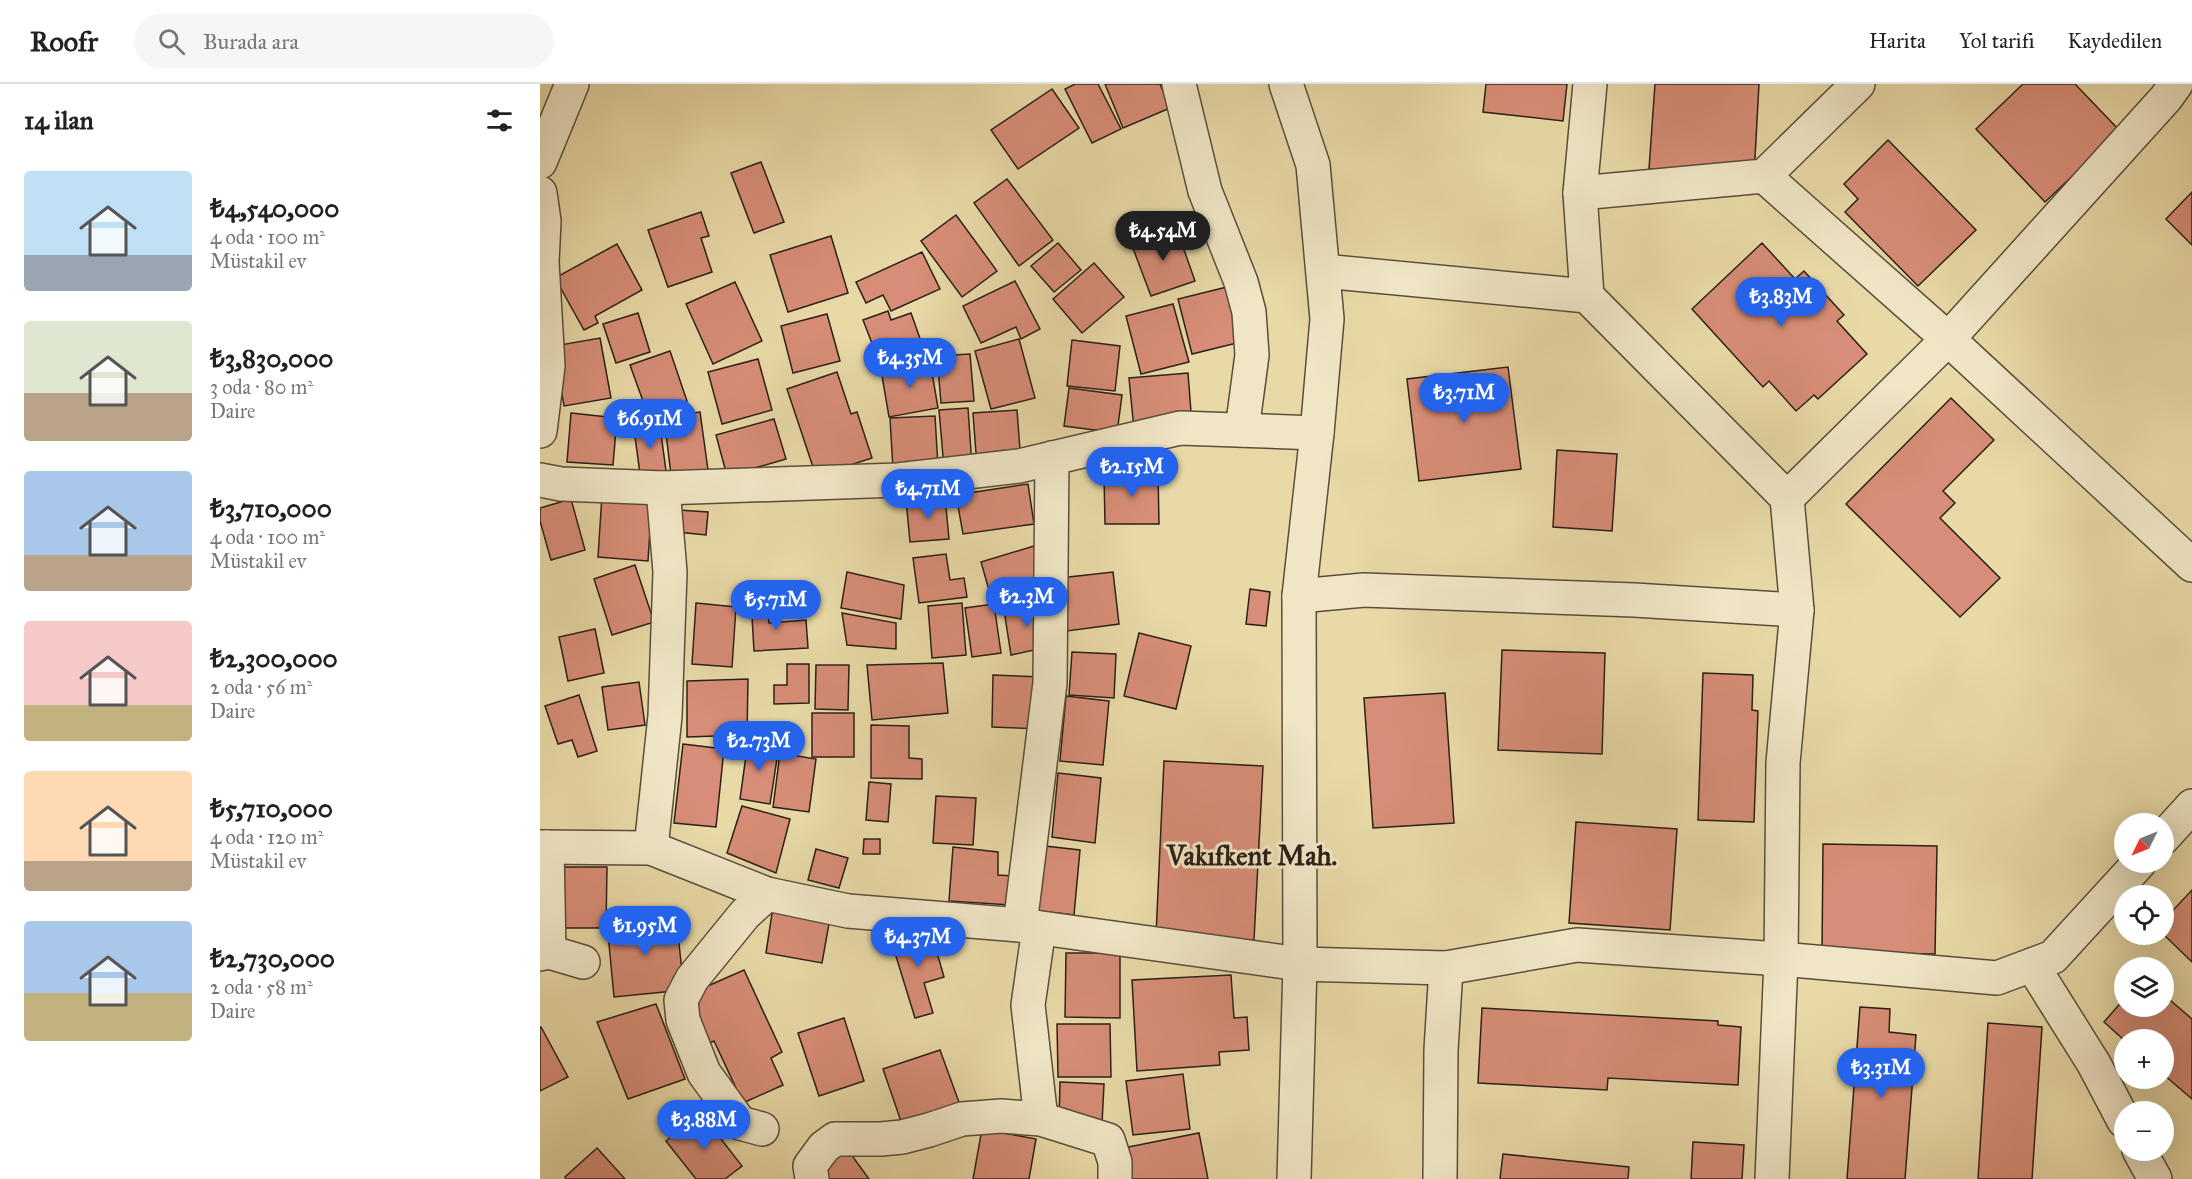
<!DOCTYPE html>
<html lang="tr">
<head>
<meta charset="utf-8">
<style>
	body { margin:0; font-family:"IM FELL Great Primer",serif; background:#f6f6f6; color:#222; height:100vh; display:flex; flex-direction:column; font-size:22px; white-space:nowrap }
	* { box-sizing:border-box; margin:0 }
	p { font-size:20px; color:#767676 }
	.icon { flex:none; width:33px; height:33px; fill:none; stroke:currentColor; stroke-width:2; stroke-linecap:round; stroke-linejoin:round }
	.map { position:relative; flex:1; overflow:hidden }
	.details { display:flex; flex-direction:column; background:#fff; width:540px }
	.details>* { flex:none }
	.needle { width:39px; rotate:227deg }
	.controls { position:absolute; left:1574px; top:729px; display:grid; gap:12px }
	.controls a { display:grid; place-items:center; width:60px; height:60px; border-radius:50%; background:#fff; box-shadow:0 6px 24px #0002; font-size:30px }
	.price { position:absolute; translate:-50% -51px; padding:0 14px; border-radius:21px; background:#2563eb; color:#fff; font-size:20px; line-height:39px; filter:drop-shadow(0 2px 3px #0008) }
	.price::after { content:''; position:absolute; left:50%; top:36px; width:18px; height:14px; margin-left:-9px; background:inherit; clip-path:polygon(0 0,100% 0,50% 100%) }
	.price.current { background:#222; color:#fff }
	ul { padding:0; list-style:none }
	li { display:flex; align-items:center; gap:18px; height:150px; padding:0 24px }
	li span { display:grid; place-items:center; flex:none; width:168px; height:120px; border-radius:6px; color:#555 }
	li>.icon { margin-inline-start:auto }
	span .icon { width:72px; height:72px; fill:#fffc; stroke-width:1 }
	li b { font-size:26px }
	h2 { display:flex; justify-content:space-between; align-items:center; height:72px; padding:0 24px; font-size:26px }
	header { display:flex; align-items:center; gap:36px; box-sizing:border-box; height:84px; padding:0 30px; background:#fff; border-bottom:2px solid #e0e0e0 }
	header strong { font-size:28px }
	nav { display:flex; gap:33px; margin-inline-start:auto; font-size:21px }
	.search { width:420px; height:54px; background:#f6f6f6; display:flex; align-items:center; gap:15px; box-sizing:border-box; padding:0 21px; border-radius:33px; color:#767676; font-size:22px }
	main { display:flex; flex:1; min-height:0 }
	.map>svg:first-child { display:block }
</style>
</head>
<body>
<header>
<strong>Roofr</strong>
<div class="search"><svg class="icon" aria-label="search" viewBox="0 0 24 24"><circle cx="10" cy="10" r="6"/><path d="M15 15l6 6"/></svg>Burada ara</div>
<nav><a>Harita</a><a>Yol tarifi</a><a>Kaydedilen</a></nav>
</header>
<main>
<section class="details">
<h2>14 ilan<svg class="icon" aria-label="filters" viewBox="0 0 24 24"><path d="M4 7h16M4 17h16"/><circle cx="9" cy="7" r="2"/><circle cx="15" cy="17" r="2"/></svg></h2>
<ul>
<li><span style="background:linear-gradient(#bfe0f5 70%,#9aa5b1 0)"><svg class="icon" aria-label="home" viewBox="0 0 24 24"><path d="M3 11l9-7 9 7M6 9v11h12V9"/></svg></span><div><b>₺4,540,000</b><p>4 oda · 100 m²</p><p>Müstakil ev</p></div></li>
<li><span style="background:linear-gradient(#dfe7d0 60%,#b9a48a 0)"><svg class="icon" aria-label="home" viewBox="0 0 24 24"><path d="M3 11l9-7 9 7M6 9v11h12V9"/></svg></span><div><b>₺3,830,000</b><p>3 oda · 80 m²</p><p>Daire</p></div></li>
<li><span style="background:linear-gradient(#a9c7e8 70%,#b9a48a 0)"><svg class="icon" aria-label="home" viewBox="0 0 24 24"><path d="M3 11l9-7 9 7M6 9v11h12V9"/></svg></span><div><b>₺3,710,000</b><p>4 oda · 100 m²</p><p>Müstakil ev</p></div></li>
<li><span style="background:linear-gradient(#f6c9c9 70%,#c2b280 0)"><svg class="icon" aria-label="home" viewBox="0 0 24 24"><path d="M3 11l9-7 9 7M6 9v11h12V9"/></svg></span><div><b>₺2,300,000</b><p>2 oda · 56 m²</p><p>Daire</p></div></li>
<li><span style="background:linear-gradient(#ffd9b3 75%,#b9a48a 0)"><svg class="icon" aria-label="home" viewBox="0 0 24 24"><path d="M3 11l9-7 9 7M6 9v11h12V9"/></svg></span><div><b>₺5,710,000</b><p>4 oda · 120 m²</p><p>Müstakil ev</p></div></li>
<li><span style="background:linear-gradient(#a9c7e8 60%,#c2b280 0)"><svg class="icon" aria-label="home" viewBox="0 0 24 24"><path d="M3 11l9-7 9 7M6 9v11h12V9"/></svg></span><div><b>₺2,730,000</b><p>2 oda · 58 m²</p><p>Daire</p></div></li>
</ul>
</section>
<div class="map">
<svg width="1652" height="1095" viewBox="0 0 1652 1095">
	<rect width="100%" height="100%" fill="#e8d9a7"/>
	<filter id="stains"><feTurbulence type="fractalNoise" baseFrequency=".00333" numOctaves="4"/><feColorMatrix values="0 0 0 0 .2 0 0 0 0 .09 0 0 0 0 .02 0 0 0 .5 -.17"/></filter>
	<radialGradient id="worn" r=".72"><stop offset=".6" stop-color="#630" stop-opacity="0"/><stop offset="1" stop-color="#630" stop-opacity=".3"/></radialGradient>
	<g fill="#d78d77" stroke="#2b2018" stroke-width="1.5">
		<polygon points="535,0 558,0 581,45 552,59 525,5"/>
		<polygon points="565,0 620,0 630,24 583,44"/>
		<polygon points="946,0 1027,0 1023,37 943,28"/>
		<polygon points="1115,0 1219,0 1214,92 1109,85"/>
		<polygon points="1483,0 1535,0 1580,47 1505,118 1436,45"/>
		<polygon points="512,5 539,44 478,85 451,46"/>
		<polygon points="1348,56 1436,146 1378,202 1305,128 1318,115 1304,100"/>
		<polygon points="221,78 244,138 214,149 191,89"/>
		<polygon points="467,95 513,156 479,182 434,119"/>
		<polygon points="1652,108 1652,161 1626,135"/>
		<polygon points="161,128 169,152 161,154 172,188 128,203 108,146"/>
		<polygon points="416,131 457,187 422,213 381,157"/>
		<polygon points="636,143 655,197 611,212 591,159"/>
		<polygon points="291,152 308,209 248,228 230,171"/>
		<polygon points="518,159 541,186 514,208 491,182"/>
		<polygon points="1222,159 1255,195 1264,187 1304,231 1297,237 1327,270 1278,315 1274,311 1256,327 1229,297 1223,303 1152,225"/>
		<polygon points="77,160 102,206 55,232 58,239 44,246 15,194"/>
		<polygon points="382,168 400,205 351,227 343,211 326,219 316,198"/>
		<polygon points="554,179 584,213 542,249 513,215"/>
		<polygon points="475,197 500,245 481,255 476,243 441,259 423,222"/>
		<polygon points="195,198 222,257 173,280 146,220"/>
		<polygon points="687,203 701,258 652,270 638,215"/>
		<polygon points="633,220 649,278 601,290 586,232"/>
		<polygon points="348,227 351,236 371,229 383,263 340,280 323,236"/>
		<polygon points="98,229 110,268 76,279 63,240"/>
		<polygon points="287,230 300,277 253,289 241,242"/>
		<polygon points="60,254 71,314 24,322 14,262"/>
		<polygon points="479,255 495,314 451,325 435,267"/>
		<polygon points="532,256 580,262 575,307 527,302"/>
		<polygon points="130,267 147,317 108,331 90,281"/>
		<polygon points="430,270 434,317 401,319 397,272"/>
		<polygon points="218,275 232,326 182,340 168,288"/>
		<polygon points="390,277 398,324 349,333 341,286"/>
		<polygon points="968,283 981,385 879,397 867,295"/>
		<polygon points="297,288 311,330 317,328 332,374 276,392 247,305"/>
		<polygon points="648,289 652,341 594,346 589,294"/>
		<polygon points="529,304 582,311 577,349 524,342"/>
		<polygon points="1411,314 1454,356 1403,407 1415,419 1400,434 1460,494 1420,533 1306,420"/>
		<polygon points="428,324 432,382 404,384 399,326"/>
		<polygon points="477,326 481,379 437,383 433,329"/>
		<polygon points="160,328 168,386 131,391 124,333"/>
		<polygon points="31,329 77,334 73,381 27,378"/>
		<polygon points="395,332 398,383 353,385 350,334"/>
		<polygon points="119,335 127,394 101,397 93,338"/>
		<polygon points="234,335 246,375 187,392 176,351"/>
		<polygon points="1017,366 1077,370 1072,447 1013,443"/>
		<polygon points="618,388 619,440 565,440 564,389"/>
		<polygon points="488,400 494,440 423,450 416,411"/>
		<polygon points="62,411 112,415 108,477 58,473"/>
		<polygon points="405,413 409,455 370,458 366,416"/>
		<polygon points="31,415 45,466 11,476 0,437 0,424"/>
		<polygon points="139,426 168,428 166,451 137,448"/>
		<polygon points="494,462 505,498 451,513 441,478"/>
		<polygon points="406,470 410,496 424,494 427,513 379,519 373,474"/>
		<polygon points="95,481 114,538 72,551 54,495"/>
		<polygon points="307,488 364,501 361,535 301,524"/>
		<polygon points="573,488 579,540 527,547 520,494"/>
		<polygon points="710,505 730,508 726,542 706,540"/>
		<polygon points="227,515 229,539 266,536 268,564 214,567 211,516"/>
		<polygon points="504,518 508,563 471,571 464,526"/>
		<polygon points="156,519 196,523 192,583 152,580"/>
		<polygon points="422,519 426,571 392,574 388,522"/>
		<polygon points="454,520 461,569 432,573 425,524"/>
		<polygon points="302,529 356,539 356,565 307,561"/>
		<polygon points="55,545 64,589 28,597 19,553"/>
		<polygon points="599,549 651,562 636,625 584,612"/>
		<polygon points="962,566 1065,569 1062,670 958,666"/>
		<polygon points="532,568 576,570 574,614 529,611"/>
		<polygon points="403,579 408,629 332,636 327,581"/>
		<polygon points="247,580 269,580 269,619 234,620 234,601 247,601"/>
		<polygon points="276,581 309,581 308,626 275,625"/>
		<polygon points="1163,589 1213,591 1212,626 1218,627 1214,738 1158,736"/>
		<polygon points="453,591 503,593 502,645 452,643"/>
		<polygon points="208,595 207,651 147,653 147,597"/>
		<polygon points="99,598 105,641 68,646 62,603"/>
		<polygon points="905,609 914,739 833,744 824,614"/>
		<polygon points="39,611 57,667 38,673 32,656 18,660 5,622"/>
		<polygon points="526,612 569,617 563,681 520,677"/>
		<rect x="272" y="629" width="42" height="44"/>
		<polygon points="331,641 369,642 369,674 382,675 382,695 331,694"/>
		<polygon points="208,657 239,662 230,720 200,715"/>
		<polygon points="143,660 184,665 176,743 134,739"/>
		<polygon points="240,669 276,675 269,728 233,723"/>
		<polygon points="624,677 723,682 714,856 616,851"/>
		<polygon points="518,689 561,694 555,759 512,753"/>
		<polygon points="329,698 351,700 348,738 326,736"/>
		<polygon points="396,712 436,714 433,761 393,759"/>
		<polygon points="202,722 250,735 236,789 187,769"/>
		<polygon points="1036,738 1137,745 1130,846 1029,839"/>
		<polygon points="324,755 340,755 340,770 323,770"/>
		<polygon points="1283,760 1397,762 1395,870 1282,868"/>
		<polygon points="496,761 540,766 534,831 491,826"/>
		<polygon points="413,763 458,768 458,791 473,792 471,821 409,817"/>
		<polygon points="276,765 308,774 299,804 268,796"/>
		<polygon points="22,783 67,783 66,844 22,844"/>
		<polygon points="1652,806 1652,878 1623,850 1623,837"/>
		<polygon points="233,823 290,834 282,879 226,869"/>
		<polygon points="136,832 144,906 74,913 67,839"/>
		<polygon points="390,844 404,893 384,899 393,929 375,934 351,856"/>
		<polygon points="526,869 580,869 580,934 525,933"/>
		<polygon points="204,886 242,968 231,974 243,1001 203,1019 174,957 167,960 145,912"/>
		<polygon points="691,891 694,934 707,933 709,966 679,968 680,981 597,987 592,896"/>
		<polygon points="1623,910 1652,935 1652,1015 1623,990 1623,956 1584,956 1564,938 1584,915 1584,922 1623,922"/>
		<polygon points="116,920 145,995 88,1015 57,938"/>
		<polygon points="1320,923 1350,925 1349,948 1376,951 1365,1095 1307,1095"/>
		<polygon points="942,924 1178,937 1178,941 1201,943 1198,1001 1068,994 1067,1006 938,999"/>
		<polygon points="304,934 324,997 279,1012 258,949"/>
		<polygon points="1448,939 1502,943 1492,1095 1438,1095"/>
		<polygon points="517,940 570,940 571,993 518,993"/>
		<polygon points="0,943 1,943 28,993 0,1007"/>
		<polygon points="400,966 424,1032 366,1052 343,985"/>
		<polygon points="643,990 650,1045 593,1051 586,997"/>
		<polygon points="520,998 564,1000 562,1040 519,1039"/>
		<polygon points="161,1029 202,1082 185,1095 156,1095 126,1057"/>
		<polygon points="442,1045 496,1055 489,1095 433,1095"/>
		<polygon points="659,1049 668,1095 585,1095 578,1065"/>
		<polygon points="1153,1058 1204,1061 1202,1095 1151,1095"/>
		<polygon points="305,1062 329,1095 280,1095"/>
		<polygon points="57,1064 85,1095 26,1095 25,1093"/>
		<polygon points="963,1070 1089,1083 1088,1095 960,1095"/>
	</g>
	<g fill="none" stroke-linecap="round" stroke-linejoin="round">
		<defs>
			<g id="minor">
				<polyline points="639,0 665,107 701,198 709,228 712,271 702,346"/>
				<polyline points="746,0 773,81 787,235 777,349 759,512 760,880 754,1095"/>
				<polyline points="0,78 32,0"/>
				<polyline points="1224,92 1408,255 1652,481"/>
				<polyline points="0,109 4,137 2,178 8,282 0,347"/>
				<polyline points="1040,109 1224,92 1318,0"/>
				<polyline points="783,187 1047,212 1247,414 1257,526 1243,679 1241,875 1232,1095"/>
				<polyline points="1047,212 1040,109 1050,0"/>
				<polyline points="0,396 21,400 123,404 358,396 479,382 640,344 777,349"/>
				<polyline points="1247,414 1408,255 1626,14 1636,0"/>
				<polyline points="759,512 824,506 1094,516 1257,526"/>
				<polyline points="1623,754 1652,722"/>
				<polyline points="0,763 111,764 227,810 308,827 480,841 760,880 906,884 1037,861 1241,875 1457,894 1513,873 1600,778"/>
				<polyline points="7,763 9,868"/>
				<polyline points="111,764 125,632 130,488 123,404"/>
				<polyline points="480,841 510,599 512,374"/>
				<polyline points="499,844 488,921 501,1035"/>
				<polyline points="0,870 9,868 43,878"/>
				<polyline points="1492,881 1554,980 1584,1037"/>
				<polyline points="222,1045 200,1039 164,989 143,936 141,916 152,895 205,830 227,810"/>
				<polyline points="1599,1066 1615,1095"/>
				<polyline points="272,1095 270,1082 284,1063 295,1055 341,1055 362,1053 389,1046 422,1035 461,1032 501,1035 568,1056 575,1078 575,1095"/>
				<polyline points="900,1095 901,966 906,884"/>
			</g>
		</defs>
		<use href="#minor" stroke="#5a4e3c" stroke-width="36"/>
		<use href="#minor" stroke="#f0e6c6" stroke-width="33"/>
	</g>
	<g text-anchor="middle" stroke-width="6" stroke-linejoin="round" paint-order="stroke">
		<g font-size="27" font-weight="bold" fill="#2b2018" stroke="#f0e6c6">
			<text x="712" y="781">Vakıfkent Mah.</text>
		</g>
	</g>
	<rect width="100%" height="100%" filter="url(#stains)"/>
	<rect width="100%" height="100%" fill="url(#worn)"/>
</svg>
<div class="controls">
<a><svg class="needle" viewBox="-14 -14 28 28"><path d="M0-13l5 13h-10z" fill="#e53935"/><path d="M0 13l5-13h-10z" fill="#767676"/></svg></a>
<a><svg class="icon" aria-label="locate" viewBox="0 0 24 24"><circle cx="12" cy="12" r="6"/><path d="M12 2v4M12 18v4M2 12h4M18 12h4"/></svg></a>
<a><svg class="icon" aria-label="layers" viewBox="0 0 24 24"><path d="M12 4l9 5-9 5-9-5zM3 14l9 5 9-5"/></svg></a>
<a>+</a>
<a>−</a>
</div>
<b class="price current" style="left:623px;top:178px">₺4.54M</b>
<b class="price" style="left:1241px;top:244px">₺3.83M</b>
<b class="price" style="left:370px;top:305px">₺4.35M</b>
<b class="price" style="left:924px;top:340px">₺3.71M</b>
<b class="price" style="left:110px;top:366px">₺6.91M</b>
<b class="price" style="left:592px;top:414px">₺2.15M</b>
<b class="price" style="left:388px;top:436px">₺4.71M</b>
<b class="price" style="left:487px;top:544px">₺2.3M</b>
<b class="price" style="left:236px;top:547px">₺5.71M</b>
<b class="price" style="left:219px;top:688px">₺2.73M</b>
<b class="price" style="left:105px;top:873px">₺1.95M</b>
<b class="price" style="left:378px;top:884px">₺4.37M</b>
<b class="price" style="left:1341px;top:1015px">₺3.31M</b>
<b class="price" style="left:164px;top:1067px">₺3.88M</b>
</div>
</main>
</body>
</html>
